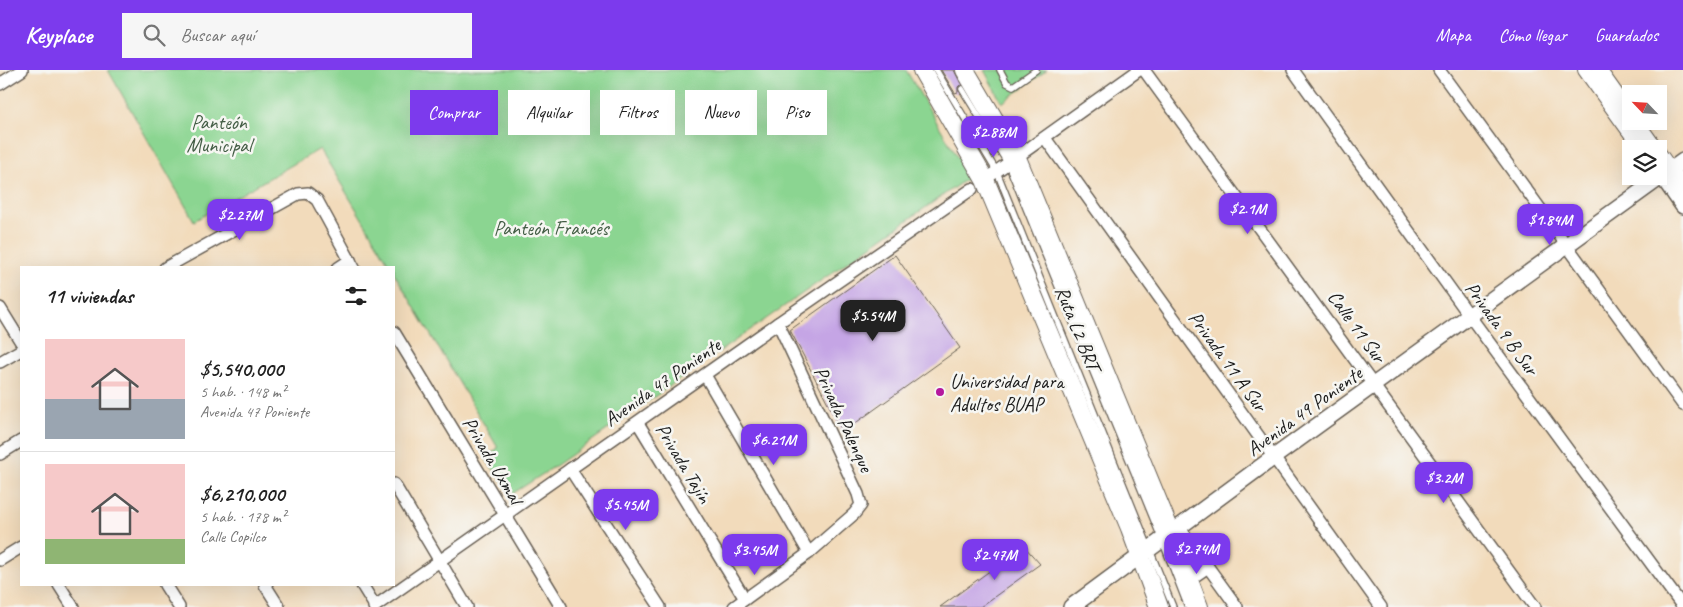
<!DOCTYPE html>
<html lang="es">
<head>
<meta charset="utf-8">
<style>
	body { margin:0; font-family:Caveat,sans-serif; background:#f6f6f6; color:#222; height:100vh; display:flex; flex-direction:column; font-size:19px; white-space:nowrap }
	* { box-sizing:border-box; margin:0 }
	p { font-size:16px; color:#767676 }
	.icon { flex:none; width:28px; height:28px; fill:none; stroke:currentColor; stroke-width:2; stroke-linecap:round; stroke-linejoin:round }
	.map { position:relative; flex:1; overflow:hidden }
	.side { position:absolute; left:20px; top:196px; width:375px; height:320px; display:flex; flex-direction:column; background:#fff; border-radius:0px; box-shadow:0 5px 20px #0002 }
	.side>* { flex:none }
	.guide { position:absolute; left:410px; top:20px; width:475px; height:45px; display:flex; gap:10px }
	.needle { width:32px; rotate:295deg }
	.fabs { position:absolute; left:1622px; top:15px; display:grid; gap:10px }
	.fabs a { display:grid; place-items:center; width:45px; height:45px; border-radius:0px; background:#fff; box-shadow:0 5px 20px #0002; font-size:25px }
	.price { position:absolute; translate:-50% -42px; padding:0 11px; border-radius:10px; background:#7c3aed; color:#fff; font-size:16px; line-height:32px; filter:drop-shadow(0 1px 2px #0008) }
	.price::after { content:''; position:absolute; left:50%; top:30px; width:15px; height:11px; margin-left:-8px; background:inherit; clip-path:polygon(0 0,100% 0,50% 100%) }
	.price.current { background:#222; color:#fff }
	ul { padding:0; list-style:none }
	li { display:flex; align-items:center; gap:15px; height:125px; padding:0 25px }
	li+li { border-top:1px solid #e0e0e0 }
	li span { display:grid; place-items:center; flex:none; width:140px; height:100px; border-radius:0px; color:#555 }
	li>.icon { margin-inline-start:auto }
	span .icon { width:60px; height:60px; fill:#fffc; stroke-width:1 }
	li b { font-size:21px }
	h2 { display:flex; justify-content:space-between; align-items:center; height:60px; padding:0 25px; font-size:21px }
	.pill { padding:0 18px; border-radius:0px; background:#fff; box-shadow:0 5px 20px #0002; font-size:18px; line-height:45px }
	.pill.current { background:#7c3aed; color:#fff }
	header { display:flex; align-items:center; gap:30px; box-sizing:border-box; height:70px; padding:0 25px; background:#7c3aed; color:#fff }
	header strong { font-size:24px }
	nav { display:flex; gap:28px; margin-inline-start:auto; font-size:18px }
	.search { width:350px; height:45px; background:#f6f6f6; display:flex; align-items:center; gap:12px; box-sizing:border-box; padding:0 18px; border-radius:0px; color:#767676; font-size:19px }
	.map>svg:first-child { display:block }
</style>
</head>
<body>
<header>
<strong>Keyplace</strong>
<div class="search"><svg class="icon" aria-label="search" viewBox="0 0 24 24"><circle cx="10" cy="10" r="6"/><path d="M15 15l6 6"/></svg>Buscar aquí</div>
<nav><a>Mapa</a><a>Cómo llegar</a><a>Guardados</a></nav>
</header>
<div class="map">
<svg width="1683" height="537" viewBox="0 0 1683 537">
	<rect width="100%" height="100%" fill="#f6f6f2"/>
	<filter id="ink" filterUnits="userSpaceOnUse"><feTurbulence type="fractalNoise" baseFrequency=".02" numOctaves="2"/><feDisplacementMap in="SourceGraphic" scale="10" xChannelSelector="R" yChannelSelector="G"/><feConvolveMatrix kernelMatrix="1 2 1 2 8 2 1 2 1" color-interpolation-filters="sRGB"/></filter>
	<filter id="wash" filterUnits="userSpaceOnUse"><feTurbulence type="fractalNoise" baseFrequency=".0096" numOctaves="4" result="noise"/><feDisplacementMap in="SourceGraphic" scale="20" xChannelSelector="R" yChannelSelector="G"/><feGaussianBlur stdDeviation="1.12" result="paint"/><feColorMatrix in="noise" values="0 0 0 0 0 0 0 0 0 0 0 0 0 0 0 0 0 1.4 0 .05"/><feComposite in="paint" operator="in"/></filter>
	<g filter="url(#wash)">
		<rect width="100%" height="100%" fill="#f2dbbb"/>
		<g fill="#8bd591" stroke="#547856">
			<polygon points="108,0 906,0 958,88 966,84 972,105 560,393 512,424 485,388 498,378 394,203 394,198 391,197 320,79 194,151"/>
			<polygon points="984,0 1047,0 1002,33"/>
		</g>
		<g id="blocks">
			<g fill="#c5a5e5">
				<polygon points="941,0 954,0 961,14 958,17 958,22 955,23"/>
				<polygon points="895,185 960,278 843,362 790,260"/>
				<polygon points="1024,476 1040,494 980,537 940,537"/>
			</g>
		</g>
	</g>
	<g filter="url(#ink)">
		<use href="#blocks" fill-opacity="0" stroke="#675f54" stroke-width="1"/>
		<g fill="none" stroke-linecap="round" stroke-linejoin="round">
			<defs>
				<g id="service">
					<polyline points="936,0 997,102 1173,537"/>
					<polyline points="1000,0 1007,13 1013,16 1036,0"/>
					<polyline points="962,19 1008,94 1162,470 1188,537"/>
				</g>
				<g id="minor">
					<polyline points="1144,0 1535,537"/>
					<polyline points="1293,0 1469,245 1683,537"/>
					<polyline points="1439,0 1683,335"/>
					<polyline points="0,14 22,0"/>
					<polyline points="1045,68 1381,537"/>
					<polyline points="983,111 1139,0"/>
					<polyline points="165,198 298,124 308,123 317,130 354,198"/>
					<polyline points="338,198 350,190"/>
					<polyline points="0,238 21,272"/>
					<polyline points="394,262 561,537"/>
					<polyline points="0,292 21,280"/>
					<polyline points="705,305 809,483"/>
					<polyline points="638,353 745,529"/>
					<polyline points="0,384 21,371"/>
					<polyline points="570,399 660,537"/>
					<polyline points="394,414 467,537"/>
					<polyline points="1179,457 1237,537"/>
					<polyline points="0,490 21,477"/>
					<polyline points="1189,510 1208,497"/>
					<polyline points="59,515 73,537"/>
					<polyline points="165,515 179,537"/>
					<polyline points="265,515 279,537"/>
					<polyline points="362,515 375,536"/>
					<polyline points="374,537 778,253 972,119"/>
					<polyline points="734,537 809,483 854,444 861,435 858,424 778,253"/>
				</g>
				<g id="tertiary">
					<polyline points="1585,0 1642,79"/>
					<polyline points="1599,0 1631,45"/>
					<polyline points="1636,51 1656,79"/>
					<polyline points="1659,83 1671,100"/>
				</g>
				<g id="secondary">
					<polyline points="1671,100 1683,116"/>
					<polyline points="1662,106 1683,136"/>
					<polyline points="1071,537 1274,387 1683,91"/>
				</g>
				<g id="primary">
					<polyline points="922,0 985,110 1130,458 1159,537"/>
					<polyline points="965,0 1017,88 1171,463 1199,537"/>
				</g>
			</defs>
			<use href="#service" stroke="#675f54" stroke-width="8"/>
			<use href="#minor" stroke="#675f54" stroke-width="14"/>
			<use href="#tertiary" stroke="#675f54" stroke-width="16"/>
			<use href="#secondary" stroke="#675f54" stroke-width="18"/>
			<use href="#primary" stroke="#675f54" stroke-width="20"/>
			<use href="#service" stroke="#fff" stroke-width="5.5"/>
			<use href="#minor" stroke="#fff" stroke-width="11"/>
			<use href="#tertiary" stroke="#fff" stroke-width="14"/>
			<use href="#secondary" stroke="#fff" stroke-width="15"/>
			<use href="#primary" stroke="#fff" stroke-width="18"/>
		</g>
	</g>
	<circle fill="#b5179e" stroke="#f6f6f2" stroke-width="2" cx="940" cy="322" r="5"/>
	<g text-anchor="middle" stroke-width="5" stroke-linejoin="round" paint-order="stroke">
		<g font-size="20" fill="#435d45" stroke="#f6f6f2">
			<text x="219" y="59">Panteón<tspan x="219" dy="23">Municipal</tspan></text>
			<text x="551" y="165">Panteón Francés</text>
		</g>
		<g font-size="20" fill="#1c1c1c" stroke="#f6f6f2">
			<text transform="translate(1357 256) rotate(54)" y="7">Calle 11 Sur</text>
			<text transform="translate(1078 258) rotate(68)" y="7">Ruta L2 BRT</text>
			<text transform="translate(1502 258) rotate(54)" y="7">Privada 9 B Sur</text>
			<text transform="translate(1228 291) rotate(54)" y="7">Privada 11 A Sur</text>
			<text transform="translate(662 312) rotate(-35)" y="7">Avenida 47 Poniente</text>
			<text transform="translate(1304 341) rotate(-36)" y="7">Avenida 49 Poniente</text>
			<text transform="translate(844 349) rotate(65)" y="7">Privada Palenque</text>
			<text transform="translate(493 390) rotate(59)" y="7">Privada Uxmal</text>
			<text transform="translate(684 393) rotate(59)" y="7">Privada Tajín</text>
		</g>
		<g font-size="20" fill="#1c1c1c" stroke="#f6f6f2" text-anchor="start">
			<text x="950" y="318">Universidad para<tspan x="950" dy="23">Adultos BUAP</tspan></text>
		</g>
	</g>
</svg>
<div class="fabs">
<a><svg class="needle" viewBox="-14 -14 28 28"><path d="M0-13l5 13h-10z" fill="#e53935"/><path d="M0 13l5-13h-10z" fill="#767676"/></svg></a>
<a><svg class="icon" aria-label="layers" viewBox="0 0 24 24"><path d="M12 4l9 5-9 5-9-5zM3 14l9 5 9-5"/></svg></a>
</div>
<b class="price" style="left:994px;top:88px">$2.88M</b>
<b class="price" style="left:1248px;top:165px">$2.1M</b>
<b class="price" style="left:240px;top:171px">$2.27M</b>
<b class="price" style="left:1550px;top:176px">$1.84M</b>
<b class="price current" style="left:873px;top:272px">$5.54M</b>
<b class="price" style="left:774px;top:396px">$6.21M</b>
<b class="price" style="left:1444px;top:434px">$3.2M</b>
<b class="price" style="left:626px;top:461px">$5.45M</b>
<b class="price" style="left:1197px;top:505px">$2.74M</b>
<b class="price" style="left:755px;top:506px">$3.45M</b>
<b class="price" style="left:995px;top:511px">$2.47M</b>
<div class="guide">
<a class="pill current">Comprar</a>
<a class="pill">Alquilar</a>
<a class="pill">Filtros</a>
<a class="pill">Nuevo</a>
<a class="pill">Piso</a>
</div>
<section class="side">
<h2>11 viviendas<svg class="icon" aria-label="filters" viewBox="0 0 24 24"><path d="M4 7h16M4 17h16"/><circle cx="9" cy="7" r="2"/><circle cx="15" cy="17" r="2"/></svg></h2>
<ul>
<li><span style="background:linear-gradient(#f6c9c9 60%,#9aa5b1 0)"><svg class="icon" aria-label="home" viewBox="0 0 24 24"><path d="M3 11l9-7 9 7M6 9v11h12V9"/></svg></span><div><b>$5,540,000</b><p>5 hab. · 148 m²</p><p>Avenida 47 Poniente</p></div></li>
<li><span style="background:linear-gradient(#f6c9c9 75%,#8fb573 0)"><svg class="icon" aria-label="home" viewBox="0 0 24 24"><path d="M3 11l9-7 9 7M6 9v11h12V9"/></svg></span><div><b>$6,210,000</b><p>5 hab. · 178 m²</p><p>Calle Copilco</p></div></li>
</ul>
</section>
</div>
</body>
</html>
